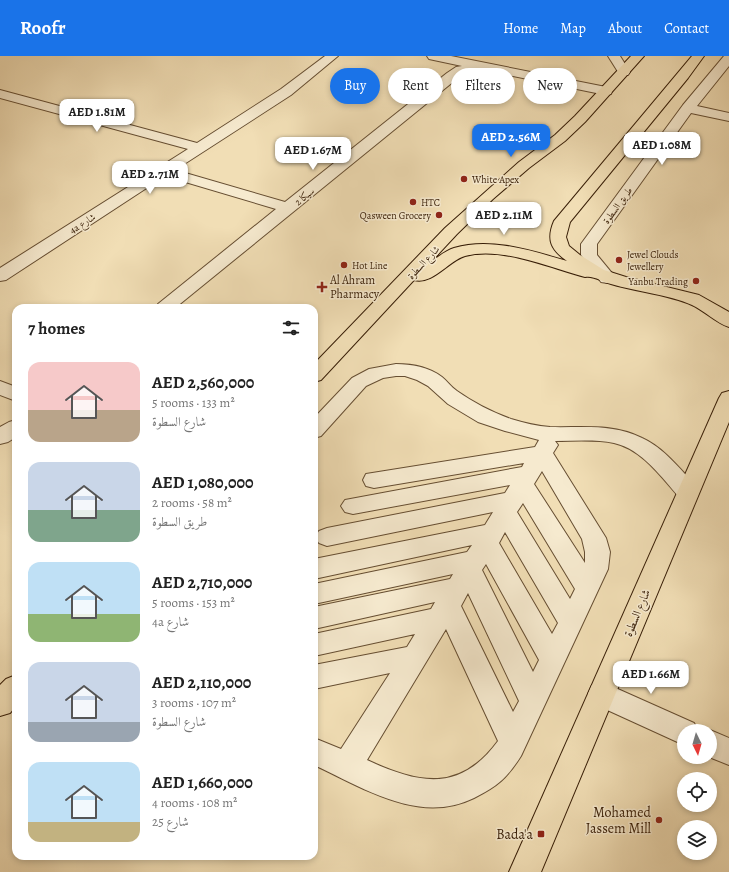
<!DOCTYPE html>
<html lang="en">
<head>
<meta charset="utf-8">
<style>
	body { margin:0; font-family:Alegreya,Amiri,serif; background:#f2f2f2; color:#222; height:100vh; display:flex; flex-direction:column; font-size:15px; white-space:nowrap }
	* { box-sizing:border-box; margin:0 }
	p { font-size:13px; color:#767676 }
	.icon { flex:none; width:22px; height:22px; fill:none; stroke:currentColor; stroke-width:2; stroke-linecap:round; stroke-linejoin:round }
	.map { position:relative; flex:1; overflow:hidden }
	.details { position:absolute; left:12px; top:248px; width:306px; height:556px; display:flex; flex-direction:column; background:#fff; border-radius:12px; box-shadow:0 2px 6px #0003 }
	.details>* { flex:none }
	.top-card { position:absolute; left:330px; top:12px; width:339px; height:36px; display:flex; gap:8px }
	.needle { width:26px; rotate:175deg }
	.tools { position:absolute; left:677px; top:668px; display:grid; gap:8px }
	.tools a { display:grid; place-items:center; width:40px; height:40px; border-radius:50%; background:#fff; box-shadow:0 2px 6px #0003; font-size:20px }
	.price { position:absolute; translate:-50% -34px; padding:0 9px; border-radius:8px; background:#fff; color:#222; font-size:13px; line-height:26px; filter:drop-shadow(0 1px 2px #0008) }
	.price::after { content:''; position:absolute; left:50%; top:24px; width:12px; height:9px; margin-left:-6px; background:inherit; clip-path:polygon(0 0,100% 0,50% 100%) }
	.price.selected { background:#1a73e8; color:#fff }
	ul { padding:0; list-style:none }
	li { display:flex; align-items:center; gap:12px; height:100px; padding:0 16px }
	li span { display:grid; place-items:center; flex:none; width:112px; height:80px; border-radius:12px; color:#555 }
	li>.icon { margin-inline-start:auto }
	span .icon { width:48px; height:48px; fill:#fffc; stroke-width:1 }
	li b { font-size:17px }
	h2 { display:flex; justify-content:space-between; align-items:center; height:48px; padding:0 16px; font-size:17px }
	.chip { padding:0 14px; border-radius:18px; background:#fff; box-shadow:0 2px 6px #0003; font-size:14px; line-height:36px }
	.chip.selected { background:#1a73e8; color:#fff }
	header { display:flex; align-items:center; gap:24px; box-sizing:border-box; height:56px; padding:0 20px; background:#1a73e8; color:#fff }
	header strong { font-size:19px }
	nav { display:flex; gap:22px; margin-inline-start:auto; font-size:14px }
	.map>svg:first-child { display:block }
</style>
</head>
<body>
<header>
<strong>Roofr</strong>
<nav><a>Home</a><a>Map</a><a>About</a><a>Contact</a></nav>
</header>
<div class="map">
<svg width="729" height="816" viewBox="0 0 729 816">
	<rect width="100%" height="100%" fill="#f1deb5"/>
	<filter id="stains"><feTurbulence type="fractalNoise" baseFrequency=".005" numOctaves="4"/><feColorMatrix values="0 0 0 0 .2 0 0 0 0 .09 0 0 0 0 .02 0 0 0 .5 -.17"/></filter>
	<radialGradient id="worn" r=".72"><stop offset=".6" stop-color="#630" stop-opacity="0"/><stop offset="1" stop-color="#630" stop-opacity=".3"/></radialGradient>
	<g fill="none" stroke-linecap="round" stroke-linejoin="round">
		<defs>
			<g id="minor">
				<polygon points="325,0 338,0 291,39 175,114 285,146 447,17 456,11 462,10 429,3 427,0 451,0 611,32 612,35 611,38 606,39 478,13 464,17 175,252 155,252 158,248 276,153 165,120 6,224 0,225 0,212 188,93 0,42 0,34 197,87 281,33"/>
				<polygon points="608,0 620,0 630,16 628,19 620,19"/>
				<polygon points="724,0 729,0 729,10 697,50 729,57 729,65 691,57 597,188 597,199 616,222 613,226 607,227 601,226 581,199 581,188 683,49"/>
				<path d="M396 308C411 308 429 311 442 321 447 325 451 331 457 335 474 347 492 356 511 363 524 367 537 370 550 371 582 372 612 367 642 382 664 392 680 413 696 430L699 436 696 442 688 444 680 442C662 422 642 393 614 387 595 383 575 385 555 385L558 389 553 397 606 482 610 496 608 513 521 700C507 722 498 730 474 742 419 769 364 732 314 709V682L341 693 390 617 314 633V609L407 591 415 578 314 600V578L431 553 435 546 314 573V551L450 523 453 518 314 548V528L467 496 472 489 314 523V503L485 469 493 456 327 490 319 487 315 481 319 475 327 472 505 437 510 429 353 458 345 456 341 450 345 444 522 411 524 407 374 432 366 430 363 424 366 418 535 391 539 384 505 375 478 366 448 348 428 330 417 324 405 320H396L383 322 366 330 321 380 314 382V362L352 322 369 313ZM542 415 582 483 585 496V507L534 428ZM523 447 575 533 570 543 517 456ZM505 476 558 567 552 578 499 487ZM486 508 539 604 533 616 482 514ZM468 537 519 645 513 656 461 550ZM446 573 498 685C460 737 419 728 367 704Z"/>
				<polygon points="0,325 16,331 16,345 0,339"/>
				<polygon points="16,364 16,381 8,386 0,388 0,371 9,366"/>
				<polygon points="602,626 694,667 698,675 684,675 684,689 592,647 588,638 592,629"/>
				<polygon points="710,674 729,682 729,709 709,701 710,675 707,675"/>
			</g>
			<g id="major">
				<path d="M631 0H644L585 66 565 85 529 112 493 143 457 178 430 207C438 201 445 195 454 192 491 181 532 195 567 205 551 194 546 184 554 165L692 0H704L688 22 570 166 566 181 569 190 580 199 604 214 626 221 699 239 729 256V271C716 267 705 255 692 249 668 238 637 236 611 228 603 226 593 219 585 221 550 212 502 190 465 200 448 205 433 229 414 224L321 324 314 326V308L445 172 519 106 555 79 575 60Z"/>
				<polygon points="729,335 729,366 541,816 509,816 719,342 722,337"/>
				<polygon points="16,619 16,650 10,657 0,660 0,629 6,623"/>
			</g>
		</defs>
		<use href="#minor" stroke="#664e32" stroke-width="2"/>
		<use href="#major" stroke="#381e07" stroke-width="2"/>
		<use href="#minor" fill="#f6eacf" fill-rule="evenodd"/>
		<use href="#major" fill="#f1deb5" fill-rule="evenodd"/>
	</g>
	<g fill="#8f2418" stroke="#f6eacf" stroke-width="1.5">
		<circle cx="464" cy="123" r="4"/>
		<circle cx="413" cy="146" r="4"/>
		<circle cx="439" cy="159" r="4"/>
		<circle cx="619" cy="204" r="4"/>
		<circle cx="344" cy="209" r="4"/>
		<circle cx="696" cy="225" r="4"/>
		<path d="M320 225h4v4h4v4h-4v4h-4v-4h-4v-4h4z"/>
		<circle cx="659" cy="764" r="4"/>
		<rect x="537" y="774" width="8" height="8" rx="2"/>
	</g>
	<g text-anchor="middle" stroke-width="3" stroke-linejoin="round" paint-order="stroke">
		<g font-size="10" fill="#381e07" stroke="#f6eacf" text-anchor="start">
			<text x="472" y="127">White Apex</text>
			<text x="421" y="150">HTC</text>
			<text x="431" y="163" text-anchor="end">Qasween Grocery</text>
			<text x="627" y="202">Jewel Clouds<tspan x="627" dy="12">Jewellery</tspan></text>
			<text x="352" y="213">Hot Line</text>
			<text x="688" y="229" text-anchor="end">Yanbu Trading</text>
		</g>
		<g font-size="10" fill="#381e07" stroke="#f6eacf">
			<text transform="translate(304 140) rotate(-39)" y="4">سيكا 2</text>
			<text transform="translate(617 149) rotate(-54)" y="4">طريق السطوة</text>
			<text transform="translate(82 167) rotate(-33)" y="4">4a شارع</text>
			<text transform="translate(423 206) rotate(-47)" y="4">شارع السطوة</text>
		</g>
		<g font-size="12" fill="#381e07" stroke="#f6eacf" text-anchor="start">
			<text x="330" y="228">Al Ahram<tspan x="330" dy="14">Pharmacy</tspan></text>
		</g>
		<g font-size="12" fill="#381e07" stroke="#f6eacf">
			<text transform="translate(637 557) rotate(-67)" y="4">شارع السطوة</text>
		</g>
		<g font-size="14" fill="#381e07" stroke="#f6eacf" text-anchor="end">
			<text x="651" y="761">Mohamed<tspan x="651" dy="16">Jassem Mill</tspan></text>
			<text x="533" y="783">Bada'a</text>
		</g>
	</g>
	<rect width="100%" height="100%" filter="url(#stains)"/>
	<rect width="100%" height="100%" fill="url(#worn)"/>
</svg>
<div class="tools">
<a><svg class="needle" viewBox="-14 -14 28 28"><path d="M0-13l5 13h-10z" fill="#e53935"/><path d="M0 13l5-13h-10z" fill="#767676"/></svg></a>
<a><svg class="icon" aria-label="locate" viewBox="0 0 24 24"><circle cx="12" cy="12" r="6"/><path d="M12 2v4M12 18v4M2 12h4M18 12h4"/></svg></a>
<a><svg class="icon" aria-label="layers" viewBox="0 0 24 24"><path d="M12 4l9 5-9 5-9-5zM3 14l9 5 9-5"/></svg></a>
</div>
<b class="price" style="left:97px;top:77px">AED 1.81M</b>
<b class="price selected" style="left:511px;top:102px">AED 2.56M</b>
<b class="price" style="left:662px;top:110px">AED 1.08M</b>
<b class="price" style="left:313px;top:115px">AED 1.67M</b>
<b class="price" style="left:150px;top:139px">AED 2.71M</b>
<b class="price" style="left:504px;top:180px">AED 2.11M</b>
<b class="price" style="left:651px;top:639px">AED 1.66M</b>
<div class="top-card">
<a class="chip selected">Buy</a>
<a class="chip">Rent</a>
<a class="chip">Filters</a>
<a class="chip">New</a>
</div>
<section class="details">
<h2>7 homes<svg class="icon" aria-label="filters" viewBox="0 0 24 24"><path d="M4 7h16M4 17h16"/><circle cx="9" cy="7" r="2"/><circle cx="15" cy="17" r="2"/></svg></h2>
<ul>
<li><span style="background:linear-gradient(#f6c9c9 60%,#b9a48a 0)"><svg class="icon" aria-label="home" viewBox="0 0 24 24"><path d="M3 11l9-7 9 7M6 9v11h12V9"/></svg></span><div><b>AED 2,560,000</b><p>5 rooms · 133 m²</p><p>شارع السطوة</p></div></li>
<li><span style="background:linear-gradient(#c9d6e8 60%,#7fa58c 0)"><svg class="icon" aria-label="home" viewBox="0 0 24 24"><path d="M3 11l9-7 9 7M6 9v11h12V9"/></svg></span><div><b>AED 1,080,000</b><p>2 rooms · 58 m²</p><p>طريق السطوة</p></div></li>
<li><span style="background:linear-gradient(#bfe0f5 65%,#8fb573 0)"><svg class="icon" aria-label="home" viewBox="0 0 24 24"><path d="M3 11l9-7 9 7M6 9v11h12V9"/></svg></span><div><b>AED 2,710,000</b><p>5 rooms · 153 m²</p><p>4a شارع</p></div></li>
<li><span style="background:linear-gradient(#c9d6e8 75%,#9aa5b1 0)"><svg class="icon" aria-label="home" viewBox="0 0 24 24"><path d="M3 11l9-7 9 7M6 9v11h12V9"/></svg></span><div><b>AED 2,110,000</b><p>3 rooms · 107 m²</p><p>شارع السطوة</p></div></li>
<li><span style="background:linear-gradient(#bfe0f5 75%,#c2b280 0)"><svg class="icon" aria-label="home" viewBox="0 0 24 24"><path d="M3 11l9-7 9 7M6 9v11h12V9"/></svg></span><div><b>AED 1,660,000</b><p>4 rooms · 108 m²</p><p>شارع 25</p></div></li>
</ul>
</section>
</div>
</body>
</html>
